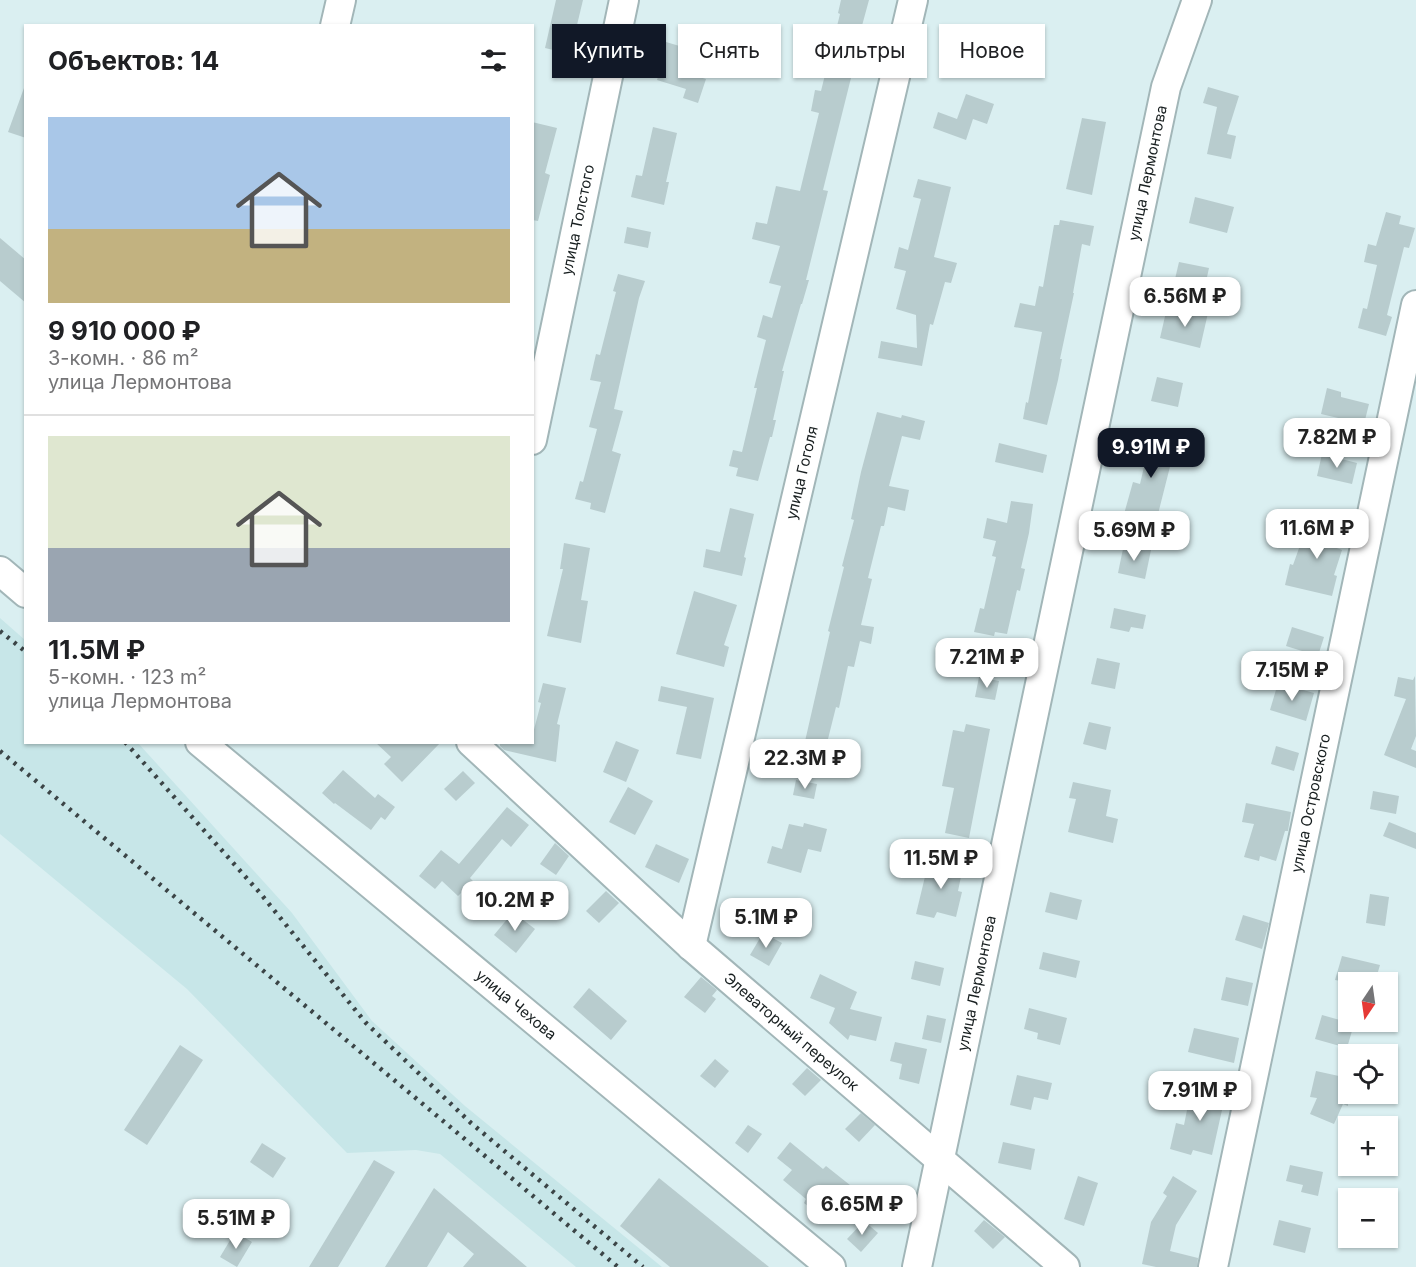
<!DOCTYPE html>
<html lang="ru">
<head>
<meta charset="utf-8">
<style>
	body { margin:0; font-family:Inter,sans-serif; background:#f6f6f6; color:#202124; height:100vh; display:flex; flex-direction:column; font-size:22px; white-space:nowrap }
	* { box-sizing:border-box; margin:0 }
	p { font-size:20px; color:#757577 }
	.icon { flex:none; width:33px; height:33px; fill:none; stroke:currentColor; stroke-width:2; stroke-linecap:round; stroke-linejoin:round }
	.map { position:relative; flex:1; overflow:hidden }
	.panel { position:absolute; left:24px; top:24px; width:510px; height:720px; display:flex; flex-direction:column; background:#fff; border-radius:0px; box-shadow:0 2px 4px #0004 }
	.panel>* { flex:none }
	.banner { position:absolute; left:552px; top:24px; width:570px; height:54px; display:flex; gap:12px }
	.needle { width:39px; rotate:193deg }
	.fabs { position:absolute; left:1338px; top:972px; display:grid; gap:12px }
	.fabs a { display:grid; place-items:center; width:60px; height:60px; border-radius:0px; background:#fff; box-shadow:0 2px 4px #0004; font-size:30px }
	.price { position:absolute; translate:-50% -51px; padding:0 14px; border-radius:12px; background:#fff; color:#222; font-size:20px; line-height:39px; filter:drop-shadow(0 2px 3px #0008) }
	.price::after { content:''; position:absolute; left:50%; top:36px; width:18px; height:14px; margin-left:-9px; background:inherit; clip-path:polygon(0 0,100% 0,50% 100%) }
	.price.current { background:#111827; color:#fff }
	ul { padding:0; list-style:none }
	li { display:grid; align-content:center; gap:12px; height:318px; padding:0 24px }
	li+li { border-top:2px solid #e0e0e0 }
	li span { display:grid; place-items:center; height:186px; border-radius:0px; color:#555 }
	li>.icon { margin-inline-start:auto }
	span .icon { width:108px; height:108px; fill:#fffc; stroke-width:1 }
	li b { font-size:26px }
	h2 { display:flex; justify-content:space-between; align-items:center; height:72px; padding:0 24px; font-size:26px }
	.pill { padding:0 21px; border-radius:0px; background:#fff; box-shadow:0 2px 4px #0004; font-size:21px; line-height:54px }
	.pill.current { background:#111827; color:#fff }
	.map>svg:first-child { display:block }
</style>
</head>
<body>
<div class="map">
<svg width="1416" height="1267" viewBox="0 0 1416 1267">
	<rect width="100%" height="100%" fill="#daeff1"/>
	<polygon fill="#c7e6e8" points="0,618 25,640 26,742 138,743 292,913 372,1021 465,1106 662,1267 576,1267 440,1154 416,1150 347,1153 187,989 0,834"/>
	<g fill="#b8ccce">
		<polygon points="556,0 583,0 570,54 545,48"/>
		<polygon points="841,0 869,0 857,44 862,45 855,71 853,70 823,190 828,191 806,280 809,280 802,304 801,304 782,371 784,371 773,420 776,420 772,437 770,437 758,481 736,476 738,468 729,466 733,450 742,452 757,388 754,388 766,340 757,337 763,315 772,318 781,286 769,283 780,246 752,239 756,222 767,224 776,186 800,191 819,113 811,111 815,90 821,91 840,14 838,13"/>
		<polygon points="950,41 977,47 973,68 945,62"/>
		<polygon points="666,42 693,50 686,73 706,79 698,103 683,98 686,89 657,80 663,61 660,60"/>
		<polygon points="1208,87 1239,96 1227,134 1236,136 1231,159 1207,154 1217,107 1203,103"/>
		<polygon points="24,88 26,89 26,138 8,132"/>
		<polygon points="966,94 994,104 987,124 973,119 966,140 933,128 938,112 957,119"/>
		<polygon points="1082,118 1106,122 1092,195 1066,189"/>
		<polygon points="532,122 557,128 545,173 550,175 538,221 532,220"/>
		<polygon points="653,127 677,133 666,182 669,182 664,205 631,197 636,175 642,176"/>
		<polygon points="918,179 951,187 934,257 957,263 951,283 945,282 933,325 930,324 922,366 878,358 881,341 917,348 916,315 896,309 906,271 894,268 899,247 908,250 921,199 913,197"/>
		<polygon points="1195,197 1234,207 1227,233 1189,223"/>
		<polygon points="1386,212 1401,216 1399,224 1415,228 1409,248 1404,247 1387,315 1392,317 1386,336 1358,328 1363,308 1367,309 1377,265 1364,262 1368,244 1376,246"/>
		<polygon points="1060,220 1094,226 1090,246 1082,244 1073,293 1074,293 1060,359 1062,359 1058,380 1047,425 1023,419 1026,402 1028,403 1042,332 1014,327 1020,303 1035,306 1039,286 1043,287 1054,225 1059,225"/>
		<polygon points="627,227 651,232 648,248 624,243"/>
		<polygon points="0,238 26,260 26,303 0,281"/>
		<polygon points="1179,262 1209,268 1205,286 1175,279"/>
		<polygon points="618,274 645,281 639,298 614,409 623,411 612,451 621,454 605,513 590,509 591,503 575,499 580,481 583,482 597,429 589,427 601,382 590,380 596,354 600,355 616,292 613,291"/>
		<polygon points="1190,309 1208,313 1200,348 1160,338 1166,312 1188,317"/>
		<polygon points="1157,377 1183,383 1178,407 1151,401"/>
		<polygon points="1327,388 1341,392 1341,397 1369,404 1364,424 1321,414"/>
		<polygon points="877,412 901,418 902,415 925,421 920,440 902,436 889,486 909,490 905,511 888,507 884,526 881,526 868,578 872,579 861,625 874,627 871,644 860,641 854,667 848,666 839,708 836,707 824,755 803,750 830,632 828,631 844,567 842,566 854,520 851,519 861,472"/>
		<polygon points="1144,434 1176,443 1156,522 1124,514 1133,482 1140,484 1147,454 1138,452"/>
		<polygon points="999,443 1047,455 1043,473 995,462"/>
		<polygon points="1322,454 1357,463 1352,484 1317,476"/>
		<polygon points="1011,501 1033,504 1029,533 1021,568 1025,569 1020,591 1017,590 1007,634 995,632 994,636 974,632 980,608 984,609 996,557 992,556 996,541 983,538 987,518 1007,523"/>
		<polygon points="730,508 754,514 744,557 746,558 742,576 703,567 706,549 720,552"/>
		<polygon points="1321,517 1343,527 1334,547 1342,550 1334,575 1337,576 1332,596 1285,585 1290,564 1293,565 1303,537 1311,539"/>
		<polygon points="564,543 590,548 581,600 588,601 581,643 547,636 563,569 560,569"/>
		<polygon points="1124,544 1151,550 1145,579 1118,573"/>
		<polygon points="694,591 737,605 724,645 729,647 724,667 676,654"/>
		<polygon points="1114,608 1146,615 1143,629 1131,627 1129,632 1110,628"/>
		<polygon points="1292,627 1324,637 1318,656 1286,646"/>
		<polygon points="1097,658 1120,663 1115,689 1091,684"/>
		<polygon points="1415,676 1416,736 1411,749 1416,751 1416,768 1384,755 1406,699 1394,696 1398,677 1413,680"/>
		<polygon points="979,677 999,681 995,700 975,697"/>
		<polygon points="543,683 566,688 557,724 560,725 556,762 504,750 500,746 500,742 532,742 532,737 541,703 538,702"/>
		<polygon points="1278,683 1314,693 1306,721 1270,710"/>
		<polygon points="661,686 714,698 701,759 676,754 687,707 658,701"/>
		<polygon points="1089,722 1111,727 1106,750 1083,744"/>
		<polygon points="966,724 990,729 969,838 945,833 954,788 942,786 953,730 964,732"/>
		<polygon points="616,741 639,750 626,782 603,772"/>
		<polygon points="375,742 441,742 402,782 384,764 391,757"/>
		<polygon points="1276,746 1299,753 1294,771 1271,764"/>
		<polygon points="343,770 375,798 378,794 395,807 385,820 381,817 371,830 335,803 334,804 322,793"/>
		<polygon points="463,771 475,783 456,801 444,789"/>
		<polygon points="796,780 817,784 814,799 793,795"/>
		<polygon points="1073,782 1111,790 1106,816 1118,819 1113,843 1068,832 1076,799 1069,798"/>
		<polygon points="628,787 653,801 635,835 609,822"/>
		<polygon points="1373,791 1399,796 1396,814 1370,809"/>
		<polygon points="1246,803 1291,812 1288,831 1285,831 1276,861 1260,856 1259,861 1244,857 1254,824 1242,822"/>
		<polygon points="507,807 529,825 511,847 502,839 470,878 473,881 458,896 442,881 435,889 419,876 441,850 459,864"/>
		<polygon points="1389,822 1416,833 1416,849 1383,836"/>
		<polygon points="804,823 827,829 821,852 808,849 801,873 767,863 772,846 782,849 789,824 803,827"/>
		<polygon points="555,843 569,856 556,875 540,864"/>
		<polygon points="656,844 689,859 679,883 645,867"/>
		<polygon points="929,860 963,867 958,891 962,892 956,917 937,912 934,918 916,914"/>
		<polygon points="606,891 619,903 599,923 586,911"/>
		<polygon points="1050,892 1082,900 1077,920 1045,912"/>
		<polygon points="1370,894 1389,897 1385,926 1366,923"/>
		<polygon points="513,912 535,929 516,953 494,935"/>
		<polygon points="1243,915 1269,923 1262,949 1235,940"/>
		<polygon points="763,933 782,943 769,966 750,955"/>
		<polygon points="1043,952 1080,961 1076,978 1039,969"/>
		<polygon points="1342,956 1380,965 1375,982 1347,982 1335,980"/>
		<polygon points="915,961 944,968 940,986 911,979"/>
		<polygon points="820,974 857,992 850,1009 882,1017 876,1041 850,1035 848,1040 829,1023 835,1008 810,998"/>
		<polygon points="701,977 717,990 712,996 716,999 705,1013 684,997"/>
		<polygon points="1226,977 1253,983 1248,1006 1221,1000"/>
		<polygon points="589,988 627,1021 611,1040 573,1007"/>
		<polygon points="1029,1008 1067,1018 1060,1045 1037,1039 1038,1033 1024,1029"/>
		<polygon points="927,1015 946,1019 941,1043 922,1039"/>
		<polygon points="1322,1015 1354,1024 1347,1048 1315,1039"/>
		<polygon points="1194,1028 1239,1038 1234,1063 1188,1052"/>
		<polygon points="895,1042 927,1049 919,1084 899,1079 902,1064 890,1061"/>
		<polygon points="180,1045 203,1060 147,1145 124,1130"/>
		<polygon points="715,1059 729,1071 715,1088 700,1076"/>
		<polygon points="807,1068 821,1080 805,1096 792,1084"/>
		<polygon points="1316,1071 1348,1078 1348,1106 1343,1104 1334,1124 1310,1114 1317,1098 1310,1097"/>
		<polygon points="1017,1075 1052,1083 1048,1100 1034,1097 1031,1110 1010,1105"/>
		<polygon points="1192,1085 1226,1092 1212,1155 1193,1150 1191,1155 1170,1149 1176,1123 1184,1125"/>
		<polygon points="861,1113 875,1125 859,1142 845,1129"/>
		<polygon points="748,1125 762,1134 748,1153 735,1143"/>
		<polygon points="790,1142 823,1169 826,1166 860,1193 851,1205 843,1198 826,1220 804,1203 806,1199 783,1180 792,1170 777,1158"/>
		<polygon points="1003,1142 1035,1149 1031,1170 998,1163"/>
		<polygon points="262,1143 286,1158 273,1178 250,1162"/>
		<polygon points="374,1160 395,1172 338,1267 309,1267"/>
		<polygon points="1290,1165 1323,1172 1318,1196 1301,1192 1303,1185 1286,1181"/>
		<polygon points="1078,1176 1098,1183 1084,1226 1064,1219"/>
		<polygon points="1173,1176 1197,1191 1176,1225 1170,1251 1198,1258 1197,1267 1156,1267 1142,1264 1151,1222 1167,1196 1163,1193"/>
		<polygon points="659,1178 769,1267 670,1267 620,1226"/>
		<polygon points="434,1188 527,1267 463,1267 474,1254 448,1232 427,1267 385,1267"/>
		<polygon points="984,1220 1005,1237 993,1249 974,1231"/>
		<polygon points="1279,1220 1311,1228 1305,1253 1273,1245"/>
		<polygon points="864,1221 878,1233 861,1252 847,1239"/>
		<polygon points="235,1232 252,1242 237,1267 220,1257"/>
	</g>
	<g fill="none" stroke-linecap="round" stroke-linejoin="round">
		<defs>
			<g id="minor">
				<polyline points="335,26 341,0"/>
				<path id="s1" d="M532 440 624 0"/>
				<polyline points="0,571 26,593"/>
				<path id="s2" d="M200 742 831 1267"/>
				<path id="s3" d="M471 742 691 946 1065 1267"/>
				<path id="s4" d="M691 946 913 0"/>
				<path id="s5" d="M917 1267 1166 87 1197 0"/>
				<path id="s6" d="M1213 1267 1416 305"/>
			</g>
		</defs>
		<use href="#minor" stroke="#a2b6b8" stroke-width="32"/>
		<use href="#minor" stroke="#fff" stroke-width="28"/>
		<g stroke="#3b4446" stroke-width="4.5" stroke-dasharray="3 6" stroke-linecap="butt">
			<polyline points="0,631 26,652"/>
			<polyline points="125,742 260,893 366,1023 471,1123 643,1267"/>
			<polyline points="0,751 618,1267"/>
		</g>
	</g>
	<g text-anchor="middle" stroke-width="6" stroke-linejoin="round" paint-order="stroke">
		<g font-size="15" fill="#171e1f" stroke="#fff">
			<text dy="5" stroke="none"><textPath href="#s5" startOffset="1118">улица Лермонтова</textPath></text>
			<text dy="5" stroke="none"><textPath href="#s1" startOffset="225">улица Толстого</textPath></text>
			<text dy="5" stroke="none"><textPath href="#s4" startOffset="486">улица Гоголя</textPath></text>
			<text dy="5" stroke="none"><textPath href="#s6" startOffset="474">улица Островского</textPath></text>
			<text dy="5" stroke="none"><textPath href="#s5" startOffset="290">улица Лермонтова</textPath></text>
			<text dy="5" stroke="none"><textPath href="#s2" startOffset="411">улица Чехова</textPath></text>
			<text dy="5" stroke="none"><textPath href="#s3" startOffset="432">Элеваторный переулок</textPath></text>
		</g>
	</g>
</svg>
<div class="fabs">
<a><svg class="needle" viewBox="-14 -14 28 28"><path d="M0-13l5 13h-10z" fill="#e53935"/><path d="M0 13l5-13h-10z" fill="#757577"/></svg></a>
<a><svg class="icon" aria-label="locate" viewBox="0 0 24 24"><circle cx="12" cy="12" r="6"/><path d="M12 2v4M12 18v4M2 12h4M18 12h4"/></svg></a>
<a>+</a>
<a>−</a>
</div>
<b class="price" style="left:1185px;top:328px">6.56M ₽</b>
<b class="price" style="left:1337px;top:469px">7.82M ₽</b>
<b class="price current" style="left:1151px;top:479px">9.91M ₽</b>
<b class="price" style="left:1317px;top:560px">11.6M ₽</b>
<b class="price" style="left:1134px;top:562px">5.69M ₽</b>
<b class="price" style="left:987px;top:689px">7.21M ₽</b>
<b class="price" style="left:1292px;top:702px">7.15M ₽</b>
<b class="price" style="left:805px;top:790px">22.3M ₽</b>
<b class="price" style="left:941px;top:890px">11.5M ₽</b>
<b class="price" style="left:515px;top:932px">10.2M ₽</b>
<b class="price" style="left:766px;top:949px">5.1M ₽</b>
<b class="price" style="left:1200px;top:1122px">7.91M ₽</b>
<b class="price" style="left:862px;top:1236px">6.65M ₽</b>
<b class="price" style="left:236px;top:1250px">5.51M ₽</b>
<div class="banner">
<a class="pill current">Купить</a>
<a class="pill">Снять</a>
<a class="pill">Фильтры</a>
<a class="pill">Новое</a>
</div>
<section class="panel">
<h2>Объектов: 14<svg class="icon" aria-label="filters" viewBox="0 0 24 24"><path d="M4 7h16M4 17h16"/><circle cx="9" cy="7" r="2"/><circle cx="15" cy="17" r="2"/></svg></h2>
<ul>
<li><span style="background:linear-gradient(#a9c7e8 60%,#c2b280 0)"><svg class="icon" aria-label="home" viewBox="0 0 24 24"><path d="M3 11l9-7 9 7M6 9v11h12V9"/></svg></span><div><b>9 910 000 ₽</b><p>3-комн. · 86 m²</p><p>улица Лермонтова</p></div></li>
<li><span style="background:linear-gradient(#dfe7d0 60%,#9aa5b1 0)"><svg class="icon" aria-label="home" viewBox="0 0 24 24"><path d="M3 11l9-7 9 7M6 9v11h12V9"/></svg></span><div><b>11.5M ₽</b><p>5-комн. · 123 m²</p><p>улица Лермонтова</p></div></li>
</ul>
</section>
</div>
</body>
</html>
